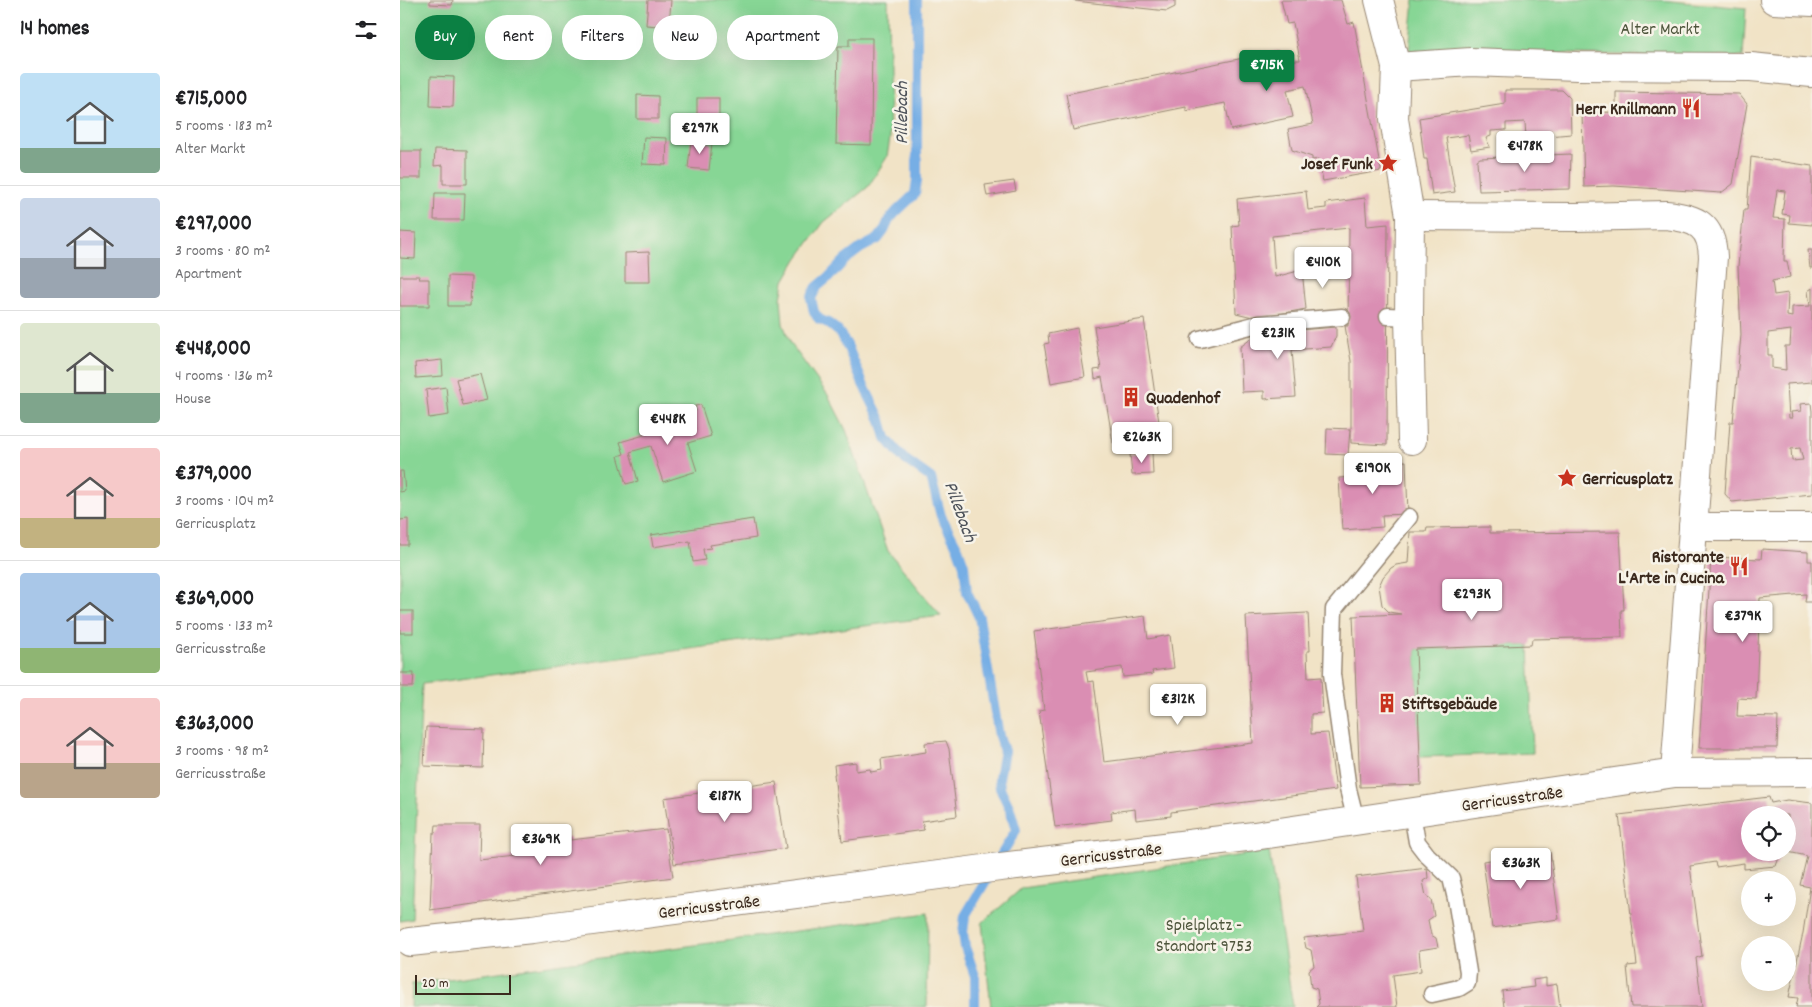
<!DOCTYPE html>
<html lang="en">
<head>
<meta charset="utf-8">
<style>
	body { margin:0; font-family:Dekko,sans-serif; background:#f6f6f6; color:#202124; height:100vh; display:flex; flex-direction:column; font-size:19px; white-space:nowrap }
	* { box-sizing:border-box; margin:0 }
	p { font-size:16px; color:#757577 }
	.icon { flex:none; width:28px; height:28px; fill:none; stroke:currentColor; stroke-width:2; stroke-linecap:round; stroke-linejoin:round }
	.map { position:relative; flex:1; overflow:hidden }
	.details { display:flex; flex-direction:column; background:#fff; width:400px }
	.details>* { flex:none }
	.hud { position:absolute; left:15px; top:15px; width:475px; height:45px; display:flex; gap:10px }
	.fabs { position:absolute; left:1341px; top:806px; display:grid; gap:10px }
	.fabs a { display:grid; place-items:center; width:55px; height:55px; border-radius:50%; background:#fff; box-shadow:0 5px 20px #0002; font-size:25px }
	.scale { position:absolute; left:15px; bottom:12px; width:96px; box-sizing:border-box; padding-left:5px; border:2px solid #3b2a1e; border-top:0; font-size:14px; line-height:18px; white-space:nowrap; color:#3b2a1e; -webkit-text-stroke:4px #f7f3e8; paint-order:stroke }
	.price { position:absolute; translate:-50% -42px; padding:0 11px; border-radius:5px; background:#fff; color:#222; font-size:16px; line-height:32px; filter:drop-shadow(0 1px 2px #0008) }
	.price::after { content:''; position:absolute; left:50%; top:30px; width:15px; height:11px; margin-left:-8px; background:inherit; clip-path:polygon(0 0,100% 0,50% 100%) }
	.price.current { background:#0b8043; color:#fff }
	ul { padding:0; list-style:none }
	li { display:flex; align-items:center; gap:15px; height:125px; padding:0 20px }
	li+li { border-top:1px solid #e0e0e0 }
	li span { display:grid; place-items:center; flex:none; width:140px; height:100px; border-radius:5px; color:#555 }
	li>.icon { margin-inline-start:auto }
	span .icon { width:60px; height:60px; fill:#fffc; stroke-width:1 }
	li b { font-size:21px }
	h2 { display:flex; justify-content:space-between; align-items:center; height:60px; padding:0 20px; font-size:21px }
	.tag { padding:0 18px; border-radius:22px; background:#fff; box-shadow:0 5px 20px #0002; font-size:18px; line-height:45px }
	.tag.current { background:#0b8043; color:#fff }
	main { display:flex; flex:1; min-height:0 }
	.map>svg:first-child { display:block }
</style>
</head>
<body>
<main>
<section class="details">
<h2>14 homes<svg class="icon" aria-label="filters" viewBox="0 0 24 24"><path d="M4 7h16M4 17h16"/><circle cx="9" cy="7" r="2"/><circle cx="15" cy="17" r="2"/></svg></h2>
<ul>
<li><span style="background:linear-gradient(#bfe0f5 75%,#7fa58c 0)"><svg class="icon" aria-label="home" viewBox="0 0 24 24"><path d="M3 11l9-7 9 7M6 9v11h12V9"/></svg></span><div><b>€715,000</b><p>5 rooms · 183 m²</p><p>Alter Markt</p></div></li>
<li><span style="background:linear-gradient(#c9d6e8 60%,#9aa5b1 0)"><svg class="icon" aria-label="home" viewBox="0 0 24 24"><path d="M3 11l9-7 9 7M6 9v11h12V9"/></svg></span><div><b>€297,000</b><p>3 rooms · 80 m²</p><p>Apartment</p></div></li>
<li><span style="background:linear-gradient(#dfe7d0 70%,#7fa58c 0)"><svg class="icon" aria-label="home" viewBox="0 0 24 24"><path d="M3 11l9-7 9 7M6 9v11h12V9"/></svg></span><div><b>€448,000</b><p>4 rooms · 136 m²</p><p>House</p></div></li>
<li><span style="background:linear-gradient(#f6c9c9 70%,#c2b280 0)"><svg class="icon" aria-label="home" viewBox="0 0 24 24"><path d="M3 11l9-7 9 7M6 9v11h12V9"/></svg></span><div><b>€379,000</b><p>3 rooms · 104 m²</p><p>Gerricusplatz</p></div></li>
<li><span style="background:linear-gradient(#a9c7e8 75%,#8fb573 0)"><svg class="icon" aria-label="home" viewBox="0 0 24 24"><path d="M3 11l9-7 9 7M6 9v11h12V9"/></svg></span><div><b>€369,000</b><p>5 rooms · 133 m²</p><p>Gerricusstraße</p></div></li>
<li><span style="background:linear-gradient(#f6c9c9 65%,#b9a48a 0)"><svg class="icon" aria-label="home" viewBox="0 0 24 24"><path d="M3 11l9-7 9 7M6 9v11h12V9"/></svg></span><div><b>€363,000</b><p>3 rooms · 98 m²</p><p>Gerricusstraße</p></div></li>
</ul>
</section>
<div class="map">
<svg width="1412" height="1007" viewBox="0 0 1412 1007">
	<rect width="100%" height="100%" fill="#f7f3e8"/>
	<filter id="ink" filterUnits="userSpaceOnUse"><feTurbulence type="fractalNoise" baseFrequency=".02" numOctaves="2"/><feDisplacementMap in="SourceGraphic" scale="10" xChannelSelector="R" yChannelSelector="G"/><feConvolveMatrix kernelMatrix="1 2 1 2 8 2 1 2 1" color-interpolation-filters="sRGB"/></filter>
	<filter id="wash" filterUnits="userSpaceOnUse"><feTurbulence type="fractalNoise" baseFrequency=".0096" numOctaves="4" result="noise"/><feDisplacementMap in="SourceGraphic" scale="20" xChannelSelector="R" yChannelSelector="G"/><feGaussianBlur stdDeviation="1.12" result="paint"/><feColorMatrix in="noise" values="0 0 0 0 0 0 0 0 0 0 0 0 0 0 0 0 0 1.4 0 .05"/><feComposite in="paint" operator="in"/></filter>
	<g filter="url(#wash)">
		<rect width="100%" height="100%" fill="#f1e3c6"/>
		<g fill="#87d695" stroke="#61805a">
			<polygon points="0,0 488,0 490,138 487,157 468,187 424,222 397,259 384,281 381,299 383,324 391,344 428,395 446,430 488,551 541,616 22,684 12,919 0,921"/>
			<polygon points="1014,0 1260,0 1346,8 1343,57 1009,51"/>
			<polygon points="1129,645 1133,753 1020,757 1016,649"/>
			<polygon points="869,851 893,1007 591,1007 582,923 622,888"/>
			<polygon points="528,913 527,1007 11,1007 12,984"/>
		</g>
		<g fill="none" stroke-linecap="round" stroke-linejoin="round">
			<polyline stroke="#76aee5" stroke-width="10" points="517,0 517,180 515,194 496,212 489,220 484,231 478,239 461,248 445,260 429,277 417,287 411,298 414,312 419,319 428,323 438,331 447,345 463,384 481,420 486,438 503,458 531,478 541,516 558,548 564,565 567,592 579,617 599,736 604,751 599,778 600,788 610,809 616,830 565,916 563,933 565,947 575,976 575,1007"/>
		</g>
		<g id="blocks">
			<g fill="#da8eb3" fill-rule="evenodd">
				<polygon points="30,0 53,0 52,5 30,4"/>
				<polygon points="248,0 271,0 269,27 246,25"/>
				<polygon points="675,0 775,0 775,7 767,11 675,1"/>
				<polygon points="881,0 941,0 948,24 954,22 981,171 923,181 918,159 912,160 912,157 892,150 888,129 913,124 905,86 887,90 893,117 831,130 825,103 786,111 786,107 673,130 666,94 878,51 890,60 900,60 893,23 887,24"/>
				<polygon points="449,38 472,38 471,145 436,144 438,46 449,46"/>
				<polygon points="31,76 54,77 53,107 30,106"/>
				<polygon points="1105,90 1162,90 1170,98 1171,134 1126,138 1125,122 1106,123 1106,130 1091,131 1091,136 1086,138 1090,147 1071,150 1068,135 1046,138 1055,192 1032,195 1027,159 1024,159 1019,118 1105,104"/>
				<polygon points="1216,92 1339,94 1347,104 1333,184 1321,193 1214,186 1184,187 1182,113 1216,112"/>
				<polygon points="237,95 258,96 258,119 237,119"/>
				<rect x="297" y="98" width="22" height="29"/>
				<polygon points="244,137 267,138 266,165 242,164"/>
				<polygon points="291,140 312,143 309,170 288,168"/>
				<polygon points="35,149 67,150 67,184 43,184 43,165 34,166"/>
				<rect x="0" y="151" width="21" height="27"/>
				<polygon points="1171,154 1170,189 1079,191 1077,160 1080,158"/>
				<path d="M1351 157 1412 166V225L1389 223 1390 215 1382 214 1385 191 1377 190 1373 218 1385 219 1384 261H1387L1390 277 1372 281 1374 295 1388 293 1387 316 1392 317V307L1410 306 1408 291 1412 288V382L1387 384 1389 418H1392L1391 412 1401 411 1400 404 1411 403 1412 411V494L1332 502 1325 494 1330 422H1333L1341 335 1338 266 1344 210H1347ZM1391 330 1390 346H1385L1386 370 1372 368V355H1368V333ZM1400 448 1403 460 1392 461 1391 449Z"/>
				<polygon points="614,181 616,191 587,196 585,185"/>
				<polygon points="906,191 908,210 926,208 926,203 965,198 967,226 988,224 987,445 951,443 951,361 945,326 948,326 949,228 872,236 875,277 902,270 906,309 857,318 836,313 832,226 839,225 837,199"/>
				<polygon points="35,193 65,193 64,220 34,220"/>
				<polygon points="0,232 16,233 15,259 0,258"/>
				<polygon points="1408,250 1412,250 1412,268 1410,268"/>
				<polygon points="249,252 250,282 225,282 225,253"/>
				<polygon points="0,276 20,276 19,279 29,279 29,306 0,306"/>
				<polygon points="48,276 71,277 70,306 48,306"/>
				<polygon points="744,319 761,436 713,443 702,377 695,379 694,370 701,369 694,327"/>
				<polygon points="936,327 936,336 931,347 892,350 896,397 864,399 864,391 842,392 840,347 859,333"/>
				<polygon points="677,328 685,377 651,383 644,344 649,343 648,334"/>
				<polygon points="42,360 43,376 16,378 15,363"/>
				<polygon points="80,374 87,400 63,405 56,379"/>
				<polygon points="46,387 49,415 29,418 26,390"/>
				<polygon points="301,405 311,436 288,443 297,471 263,482 251,446 230,452 238,481 226,484 218,456 224,454 220,442 248,434 245,426 296,411 295,406"/>
				<polygon points="927,428 950,429 948,455 926,454"/>
				<polygon points="752,452 753,474 732,475 730,454"/>
				<polygon points="1006,461 1008,514 982,515 983,527 942,530 939,478 955,477 954,464"/>
				<polygon points="0,471 3,471 5,491 0,492"/>
				<polygon points="8,519 8,545 0,545 0,520"/>
				<polygon points="353,519 356,538 310,545 311,548 303,549 305,560 293,562 290,541 253,547 251,535"/>
				<polygon points="1090,527 1090,533 1220,532 1224,610 1221,610 1222,637 1132,639 1131,645 1016,649 1021,785 960,787 953,616 1001,614 989,612 982,605 979,586 983,577 991,568 996,565 1008,563 1010,532 1026,532 1027,528"/>
				<polygon points="1362,549 1408,552 1408,561 1412,561 1412,602 1405,602 1406,594 1360,598 1356,699 1338,698 1337,716 1378,717 1377,748 1299,748 1311,557 1361,559"/>
				<rect x="0" y="611" width="13" height="22"/>
				<polygon points="908,613 910,651 907,651 908,678 921,677 923,713 911,714 911,734 928,733 936,790 771,812 771,816 736,820 735,809 711,812 712,820 655,827 639,711 644,710 634,631 745,616 748,639 770,635 774,668 752,671 753,674 723,677 722,667 686,672 688,682 694,681 704,762 853,743 846,616"/>
				<polygon points="0,673 14,673 13,687 0,687"/>
				<polygon points="26,727 84,729 83,768 24,766"/>
				<polygon points="546,741 549,749 557,816 522,821 524,830 442,841 434,774 435,774 434,765 456,762 456,771 470,769 471,772 482,770 481,759 526,752 525,743"/>
				<polygon points="376,782 386,848 274,864 264,798"/>
				<polygon points="1369,797 1371,803 1387,800 1412,803 1412,1007 1396,1007 1398,998 1389,997 1403,933 1410,887 1400,885 1407,856 1388,852 1388,815 1350,815 1350,852 1381,852 1376,866 1344,869 1344,863 1316,867 1315,862 1290,866 1302,956 1296,958 1302,1007 1231,1007 1227,966 1237,965 1219,815"/>
				<polygon points="36,825 80,825 79,860 125,855 124,842 170,837 170,840 266,829 273,877 30,910 33,833 35,833"/>
				<polygon points="1150,852 1159,919 1092,928 1083,861"/>
				<polygon points="1027,868 1028,878 1023,881 1026,896 1031,899 1034,916 1028,920 1031,935 1036,938 1038,947 1019,950 1021,971 993,975 997,1007 916,1007 919,1004 917,989 911,987 909,970 914,966 911,950 906,948 904,938 963,931 956,877"/>
				<polygon points="1146,978 1146,986 1157,984 1160,1007 1104,1007 1102,991 1134,987 1133,980"/>
			</g>
		</g>
	</g>
	<g filter="url(#ink)">
		<use href="#blocks" fill-opacity="0" stroke="#968672" stroke-width="1"/>
		<g fill="none" stroke-linecap="round" stroke-linejoin="round">
			<defs>
				<g id="lane">
					<polyline points="988,316 1009,317"/>
					<polyline points="800,339 858,324 942,317"/>
					<polyline points="1012,813 1017,842 1027,855 1051,878 1056,899 1068,972 1067,983 1059,988 1032,994"/>
					<polyline points="956,821 948,789 932,674 934,609 1009,517"/>
				</g>
				<g id="street">
					<polyline points="979,0 996,67 994,119 1010,216 1009,317 1012,440"/>
					<polyline points="1374,0 1412,2"/>
					<polyline points="996,67 1071,62 1177,66 1351,67 1412,73"/>
					<path d="M1010 216 1176 217 1266 215C1296 218 1312 225 1313 257L1275 773"/>
					<polyline points="1293,527 1412,527"/>
					<polyline points="10,942 132,929 584,869 854,836 1275,773 1412,772"/>
				</g>
			</defs>
			<use href="#lane" stroke="#968672" stroke-width="19"/>
			<use href="#street" stroke="#968672" stroke-width="30"/>
			<use href="#lane" stroke="#fff" stroke-width="16"/>
			<use href="#street" stroke="#fff" stroke-width="28"/>
		</g>
	</g>
	<defs>
		<symbol id="restaurant-bare" viewBox="-9 -9 18 18"><path d="M-5-6h1v4h1v-4h1v4h1v-4h1v5L-1.5 .5V6h-2V.5L-5-1ZM5-6V6H3V1.5H1.5Q1.5-4 5-6Z" fill="#c8321e" stroke="#f7f3e8" stroke-width="2.5" paint-order="stroke"/></symbol>
		<symbol id="sight-bare" viewBox="-9 -9 18 18"><path d="M0-6L1.8-2.2L6-1.7L2.9 1.2L3.7 5.4L0 3.3L-3.7 5.4L-2.9 1.2L-6-1.7L-1.8-2.2Z" fill="#c8321e" stroke="#f7f3e8" stroke-width="2.5" paint-order="stroke"/></symbol>
		<symbol id="building-bare" viewBox="-9 -9 18 18"><path d="M-4-6H4V6H1V3H-1V6H-4ZM-2.5-4.3h1.7v1.8h-1.7ZM.8-4.3h1.7v1.8H.8ZM-2.5-1h1.7V.8h-1.7ZM.8-1h1.7V.8H.8Z" fill="#c8321e" stroke="#f7f3e8" stroke-width="2.5" paint-order="stroke"/></symbol>
	</defs>
	<g fill-rule="evenodd">
		<use href="#restaurant-bare" x="1277" y="94" width="28" height="28"/>
		<use href="#sight-bare" x="974" y="149" width="28" height="28"/>
		<use href="#building-bare" x="717" y="383" width="28" height="28"/>
		<use href="#sight-bare" x="1153" y="464" width="28" height="28"/>
		<use href="#restaurant-bare" x="1325" y="552" width="28" height="28"/>
		<use href="#building-bare" x="973" y="689" width="28" height="28"/>
	</g>
	<g text-anchor="middle" stroke-width="5" stroke-linejoin="round" paint-order="stroke">
		<g font-size="18" fill="#4e553c" stroke="#f7f3e8">
			<text x="1260" y="34">Alter Markt</text>
			<text x="804" y="930">Spielplatz -<tspan x="804" dy="21">Standort 9753</tspan></text>
		</g>
		<g font-size="18" font-weight="bold" fill="#3b2a1e" stroke="#f7f3e8" text-anchor="end">
			<text x="1276" y="114">Herr Knillmann</text>
			<text x="973" y="169">Josef Funk</text>
			<text x="746" y="403" text-anchor="start">Quadenhof</text>
			<text x="1182" y="484" text-anchor="start">Gerricusplatz</text>
			<text x="1324" y="562">Ristorante<tspan x="1324" dy="21">L'Arte in Cucina</tspan></text>
			<text x="1002" y="709" text-anchor="start">Stiftsgebäude</text>
		</g>
		<g font-size="18" fill="#3b2a1e" stroke="#f7f3e8">
			<text transform="translate(1112 798) rotate(-8)" y="6">Gerricusstraße</text>
			<text transform="translate(711 854) rotate(-7)" y="6">Gerricusstraße</text>
			<text transform="translate(309 906) rotate(-7)" y="6">Gerricusstraße</text>
		</g>
		<g font-size="19" font-style="italic" fill="#4d525a" stroke="#f7f3e8">
			<text transform="translate(500 113) rotate(-90)" y="7">Pillebach</text>
			<text transform="translate(562 511) rotate(70)" y="7">Pillebach</text>
		</g>
	</g>
</svg>
<div class="fabs">
<a><svg class="icon" aria-label="locate" viewBox="0 0 24 24"><circle cx="12" cy="12" r="6"/><path d="M12 2v4M12 18v4M2 12h4M18 12h4"/></svg></a>
<a>+</a>
<a>−</a>
</div>
<div class="scale">20 m</div>
<b class="price current" style="left:867px;top:92px">€715K</b>
<b class="price" style="left:300px;top:155px">€297K</b>
<b class="price" style="left:1125px;top:173px">€478K</b>
<b class="price" style="left:923px;top:289px">€410K</b>
<b class="price" style="left:878px;top:360px">€231K</b>
<b class="price" style="left:268px;top:446px">€448K</b>
<b class="price" style="left:742px;top:464px">€263K</b>
<b class="price" style="left:973px;top:495px">€190K</b>
<b class="price" style="left:1072px;top:621px">€293K</b>
<b class="price" style="left:1343px;top:643px">€379K</b>
<b class="price" style="left:778px;top:726px">€312K</b>
<b class="price" style="left:325px;top:823px">€187K</b>
<b class="price" style="left:141px;top:866px">€369K</b>
<b class="price" style="left:1121px;top:890px">€363K</b>
<div class="hud">
<a class="tag current">Buy</a>
<a class="tag">Rent</a>
<a class="tag">Filters</a>
<a class="tag">New</a>
<a class="tag">Apartment</a>
</div>
</div>
</main>
</body>
</html>
